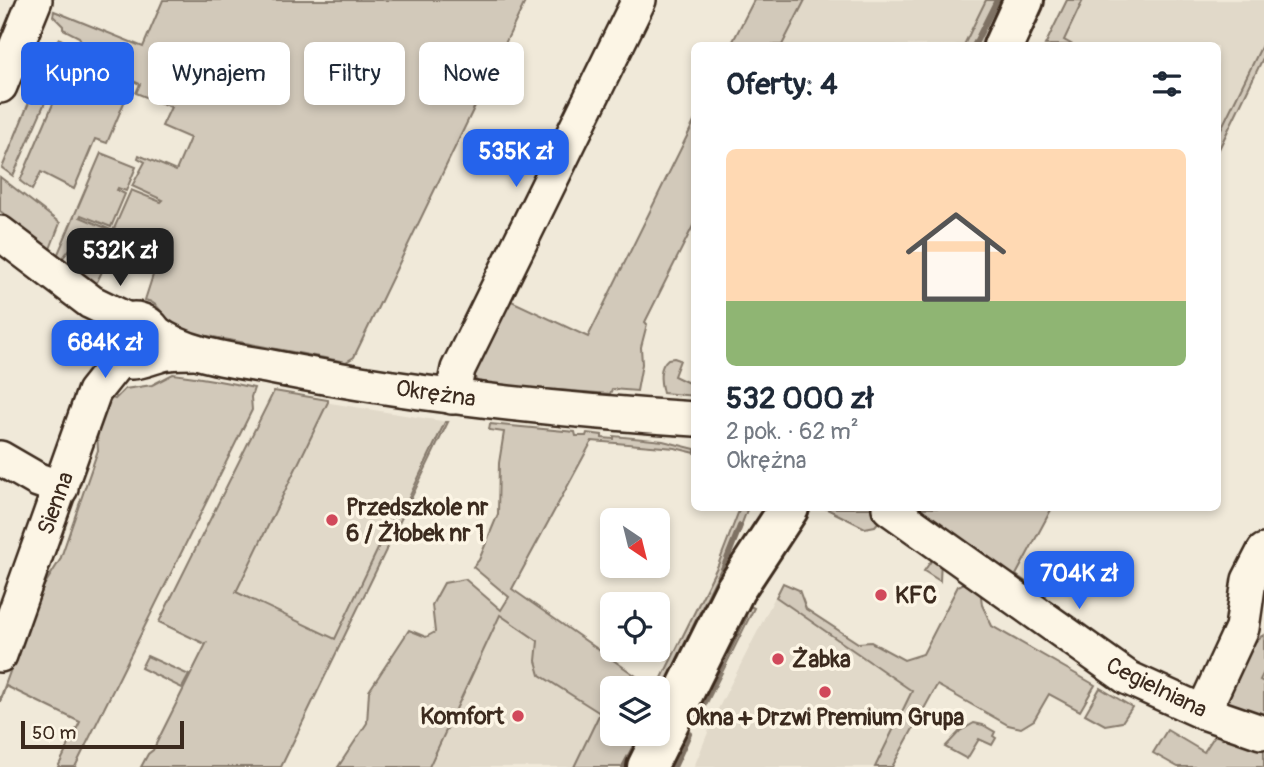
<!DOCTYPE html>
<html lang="pl">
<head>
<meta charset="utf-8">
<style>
	body { margin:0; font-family:Pangolin,sans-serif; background:#f6f6f7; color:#1f2937; height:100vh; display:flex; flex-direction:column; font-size:26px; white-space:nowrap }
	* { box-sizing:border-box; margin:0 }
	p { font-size:23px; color:#747a83 }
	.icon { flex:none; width:38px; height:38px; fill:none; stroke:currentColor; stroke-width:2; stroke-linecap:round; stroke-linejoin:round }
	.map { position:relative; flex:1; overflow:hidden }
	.sheet { position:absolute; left:691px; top:42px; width:530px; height:469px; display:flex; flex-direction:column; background:#fff; border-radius:10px; box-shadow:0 4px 10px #0003 }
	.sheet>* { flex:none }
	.banner { position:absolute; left:21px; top:42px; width:565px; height:63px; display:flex; gap:14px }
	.needle { width:46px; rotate:145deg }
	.tools { position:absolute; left:600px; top:508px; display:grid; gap:14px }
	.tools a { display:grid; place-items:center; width:70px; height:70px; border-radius:10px; background:#fff; box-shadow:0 4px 10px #0003; font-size:35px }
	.scale { position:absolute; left:21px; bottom:18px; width:163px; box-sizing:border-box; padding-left:7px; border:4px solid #3b2a1e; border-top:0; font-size:19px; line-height:24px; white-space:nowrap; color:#3b2a1e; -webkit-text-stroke:5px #fcf5e5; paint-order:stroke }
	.price { position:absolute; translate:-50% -60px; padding:0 16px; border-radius:14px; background:#2563eb; color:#fff; font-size:23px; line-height:46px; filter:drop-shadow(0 2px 4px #0008) }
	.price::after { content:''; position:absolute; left:50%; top:42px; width:21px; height:16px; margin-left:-10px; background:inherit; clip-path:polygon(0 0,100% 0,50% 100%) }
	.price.current { background:#222; color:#fff }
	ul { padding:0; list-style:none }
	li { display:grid; align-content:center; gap:14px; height:371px; padding:0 35px }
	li+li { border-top:2px solid #e0e1e3 }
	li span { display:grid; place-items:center; height:217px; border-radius:10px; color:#555 }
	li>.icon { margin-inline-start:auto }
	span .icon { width:126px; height:126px; fill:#fffc; stroke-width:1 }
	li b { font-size:30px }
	h2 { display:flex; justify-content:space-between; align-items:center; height:84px; padding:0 35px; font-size:30px }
	.tag { padding:0 24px; border-radius:10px; background:#fff; box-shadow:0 4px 10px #0003; font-size:24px; line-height:63px }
	.tag.current { background:#2563eb; color:#fff }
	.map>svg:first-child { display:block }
</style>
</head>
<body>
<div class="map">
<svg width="1264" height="767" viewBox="0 0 1264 767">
	<rect width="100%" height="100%" fill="#f0e9d9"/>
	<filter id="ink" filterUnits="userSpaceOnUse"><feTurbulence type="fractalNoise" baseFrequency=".0143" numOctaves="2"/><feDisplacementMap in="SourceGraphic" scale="14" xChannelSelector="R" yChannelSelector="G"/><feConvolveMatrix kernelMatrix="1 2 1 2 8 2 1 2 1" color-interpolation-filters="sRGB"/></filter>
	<g filter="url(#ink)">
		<g fill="#e1d9c9">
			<polygon points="805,0 986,0 964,45 782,46"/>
			<polygon points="1068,0 1264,0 1264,56 1218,151 1218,46 1045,46"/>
			<polygon points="324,402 448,422 322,683 210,628"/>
			<polygon points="775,597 911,691 874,767 694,767 715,715"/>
			<polygon points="499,614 612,692 574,767 429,767"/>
		</g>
		<g fill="#d2c9ba" stroke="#867a6c" stroke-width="2">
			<path d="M163 0H526L354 357 346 362 192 333C185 330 177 327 171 322 160 314 160 303 145 300L161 250 121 232 96 284 75 269 89 250 77 240 62 259 57 256 101 153 136 167 126 191 118 188 117 190 125 194 111 227 81 215 80 217 113 231 131 190 161 202 163 200 132 186 145 162 138 158 139 155 176 171 190 138 162 126 171 107 136 93 140 84 94 64 79 37 63 29V26L53 16 54 11 143 47Z"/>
			<polygon points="754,0 805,0 782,45 731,45"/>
			<polygon points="986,0 1003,0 981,45 964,45"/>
			<polygon points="1067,0 1083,0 1064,40 1073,45 1045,45"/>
			<polygon points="59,38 70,45 13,176 2,168 51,49"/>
			<polygon points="1264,41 1264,56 1218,151 1218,135"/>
			<polygon points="76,50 89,68 131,86 107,143 95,139 74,189 41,172 32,190 20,181"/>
			<polygon points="695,120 695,222 645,322 647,324 641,347 642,364 637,391 612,389 610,394 480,384 476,380 473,371 501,296 588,337"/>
			<polygon points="0,177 60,223 50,249 0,211"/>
			<path d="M674 358 680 360 674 376 695 386V396L663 393C660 381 658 367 668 359Z"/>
			<path d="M173 374C197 377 227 382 254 388L251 397 252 410 75 767H58L80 722 6 686 0 702V699L38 595 60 560 98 450 97 432 109 397 115 399 125 389 152 385Z"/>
			<polygon points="274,391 328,400 328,402 236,592 335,639 397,509 406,504 445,422 448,422 281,767 141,767 148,754 153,750 207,642 205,644 159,622"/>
			<polygon points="490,424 575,432 576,436 586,436 587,433 602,435 602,438 614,439 614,436 663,441 695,449 695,453 675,448 592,441 512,589 653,688 612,688 612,733 645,733 628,767 574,767 600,713 540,675 536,661 538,641 500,615 429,767 338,767 367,723 369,691 409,630 426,637 435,632 432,605 444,583 465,579 501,610 509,597 473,567 479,560 498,514 499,463 504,432 489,430"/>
			<polygon points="740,508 747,510 725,568 658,706 657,688 718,565"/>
			<polygon points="825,508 871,508 941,559 940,581 924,571 934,557 881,519 875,526 865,528"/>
			<polygon points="914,508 1052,508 1016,575 1046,596 1042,601"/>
			<polygon points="966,582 980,587 982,605 992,626 1095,685 1080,711 1049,694 1034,720 1021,728 1008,725 937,685 892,767 875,767 912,691 776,597 783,583 799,590 806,609 858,643 871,642 904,660 923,654 958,586"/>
			<polygon points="742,602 754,608 700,717 689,712"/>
			<path d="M1264 635V672L1260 680 1264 682V727L1227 706C1228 689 1248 642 1264 635Z"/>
			<polygon points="147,656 189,675 182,688 141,668"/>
			<polygon points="1100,688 1132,707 1122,722 1105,725 1085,714"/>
			<polygon points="974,723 983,725 995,732 993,736 996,738 992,745 979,739 967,759 945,747 960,731"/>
			<polygon points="1219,729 1264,739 1264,767 1178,767 1153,753 1167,730 1204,752"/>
		</g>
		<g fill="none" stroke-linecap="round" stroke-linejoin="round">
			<g stroke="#7e7163" stroke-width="6">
				<polyline points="974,46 997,0"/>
				<polyline points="674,670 723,569 740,526"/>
				<polyline points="700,709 744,618"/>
				<polyline points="624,767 639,739"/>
				<polyline points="674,767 689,734"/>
			</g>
			<defs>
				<g id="minor">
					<polyline points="0,86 35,0"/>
					<polyline points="0,233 91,302 128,320"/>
					<path d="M155 332C188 356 233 360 271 367 411 395 553 410 695 419"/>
					<path d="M148 358C176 327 125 302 114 334 112 339 113 345 115 350 126 374 150 355 168 353 177 352 186 352 195 352"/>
					<polyline points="452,397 458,369 639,0"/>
					<polyline points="0,458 38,480 61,488"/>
					<polyline points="889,508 1128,678 1203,712 1261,732"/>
					<polyline points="0,655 94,392 121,358"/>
					<polyline points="1203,712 1242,628 1249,580 1264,551"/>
				</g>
				<g id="major">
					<polyline points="1003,46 1024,0"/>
					<polyline points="647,767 735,590 789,508"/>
				</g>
			</defs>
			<use href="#minor" stroke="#3b2a1e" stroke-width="38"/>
			<use href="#major" stroke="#3b2a1e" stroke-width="44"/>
			<use href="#minor" stroke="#fcf5e5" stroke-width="33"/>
			<use href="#major" stroke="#fcf5e5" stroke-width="38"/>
		</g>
	</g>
	<g fill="#d1495b" stroke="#fcf5e5" stroke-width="2.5">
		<circle cx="332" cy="520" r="7"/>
		<circle cx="881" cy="595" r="7"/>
		<circle cx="778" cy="659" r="7"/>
		<circle cx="825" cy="692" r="7"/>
		<circle cx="518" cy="716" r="7"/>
	</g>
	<g text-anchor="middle" stroke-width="7" stroke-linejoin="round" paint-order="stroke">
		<g font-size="23" fill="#3b2a1e" stroke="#fcf5e5">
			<text transform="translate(436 393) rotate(8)" y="8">Okrężna</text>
			<text transform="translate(55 503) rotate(-70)" y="8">Sienna</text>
			<text transform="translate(1157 687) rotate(26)" y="8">Cegielniana</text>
		</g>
		<g font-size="23" font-weight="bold" fill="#3b2a1e" stroke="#fcf5e5" text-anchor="start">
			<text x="346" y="515">Przedszkole nr<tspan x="346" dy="26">6 / Żłobek nr 1</tspan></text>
			<text x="895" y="603">KFC</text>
			<text x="792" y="667">Żabka</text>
			<text x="504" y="724" text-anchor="end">Komfort</text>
			<text x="825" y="725" text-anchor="middle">Okna + Drzwi Premium Grupa</text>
		</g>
	</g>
</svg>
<div class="tools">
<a><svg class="needle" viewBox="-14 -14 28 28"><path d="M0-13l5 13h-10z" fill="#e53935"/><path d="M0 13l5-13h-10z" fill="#747a83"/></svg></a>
<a><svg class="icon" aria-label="locate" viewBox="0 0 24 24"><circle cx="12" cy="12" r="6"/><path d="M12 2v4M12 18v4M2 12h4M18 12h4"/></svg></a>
<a><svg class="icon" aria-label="layers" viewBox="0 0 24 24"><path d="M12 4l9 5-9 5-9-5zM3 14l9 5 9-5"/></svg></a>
</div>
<div class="scale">50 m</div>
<b class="price" style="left:516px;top:189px">535K zł</b>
<b class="price current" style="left:120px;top:288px">532K zł</b>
<b class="price" style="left:105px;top:380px">684K zł</b>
<b class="price" style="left:1079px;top:611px">704K zł</b>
<div class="banner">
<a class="tag current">Kupno</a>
<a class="tag">Wynajem</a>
<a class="tag">Filtry</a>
<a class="tag">Nowe</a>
</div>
<section class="sheet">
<h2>Oferty: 4<svg class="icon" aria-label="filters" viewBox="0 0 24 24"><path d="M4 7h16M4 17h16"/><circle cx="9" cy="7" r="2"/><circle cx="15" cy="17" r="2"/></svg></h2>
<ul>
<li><span style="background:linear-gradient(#ffd9b3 70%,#8fb573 0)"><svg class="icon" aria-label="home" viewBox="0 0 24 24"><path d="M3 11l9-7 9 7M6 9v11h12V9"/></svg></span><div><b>532 000 zł</b><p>2 pok. · 62 m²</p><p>Okrężna</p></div></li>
</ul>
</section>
</div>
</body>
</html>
